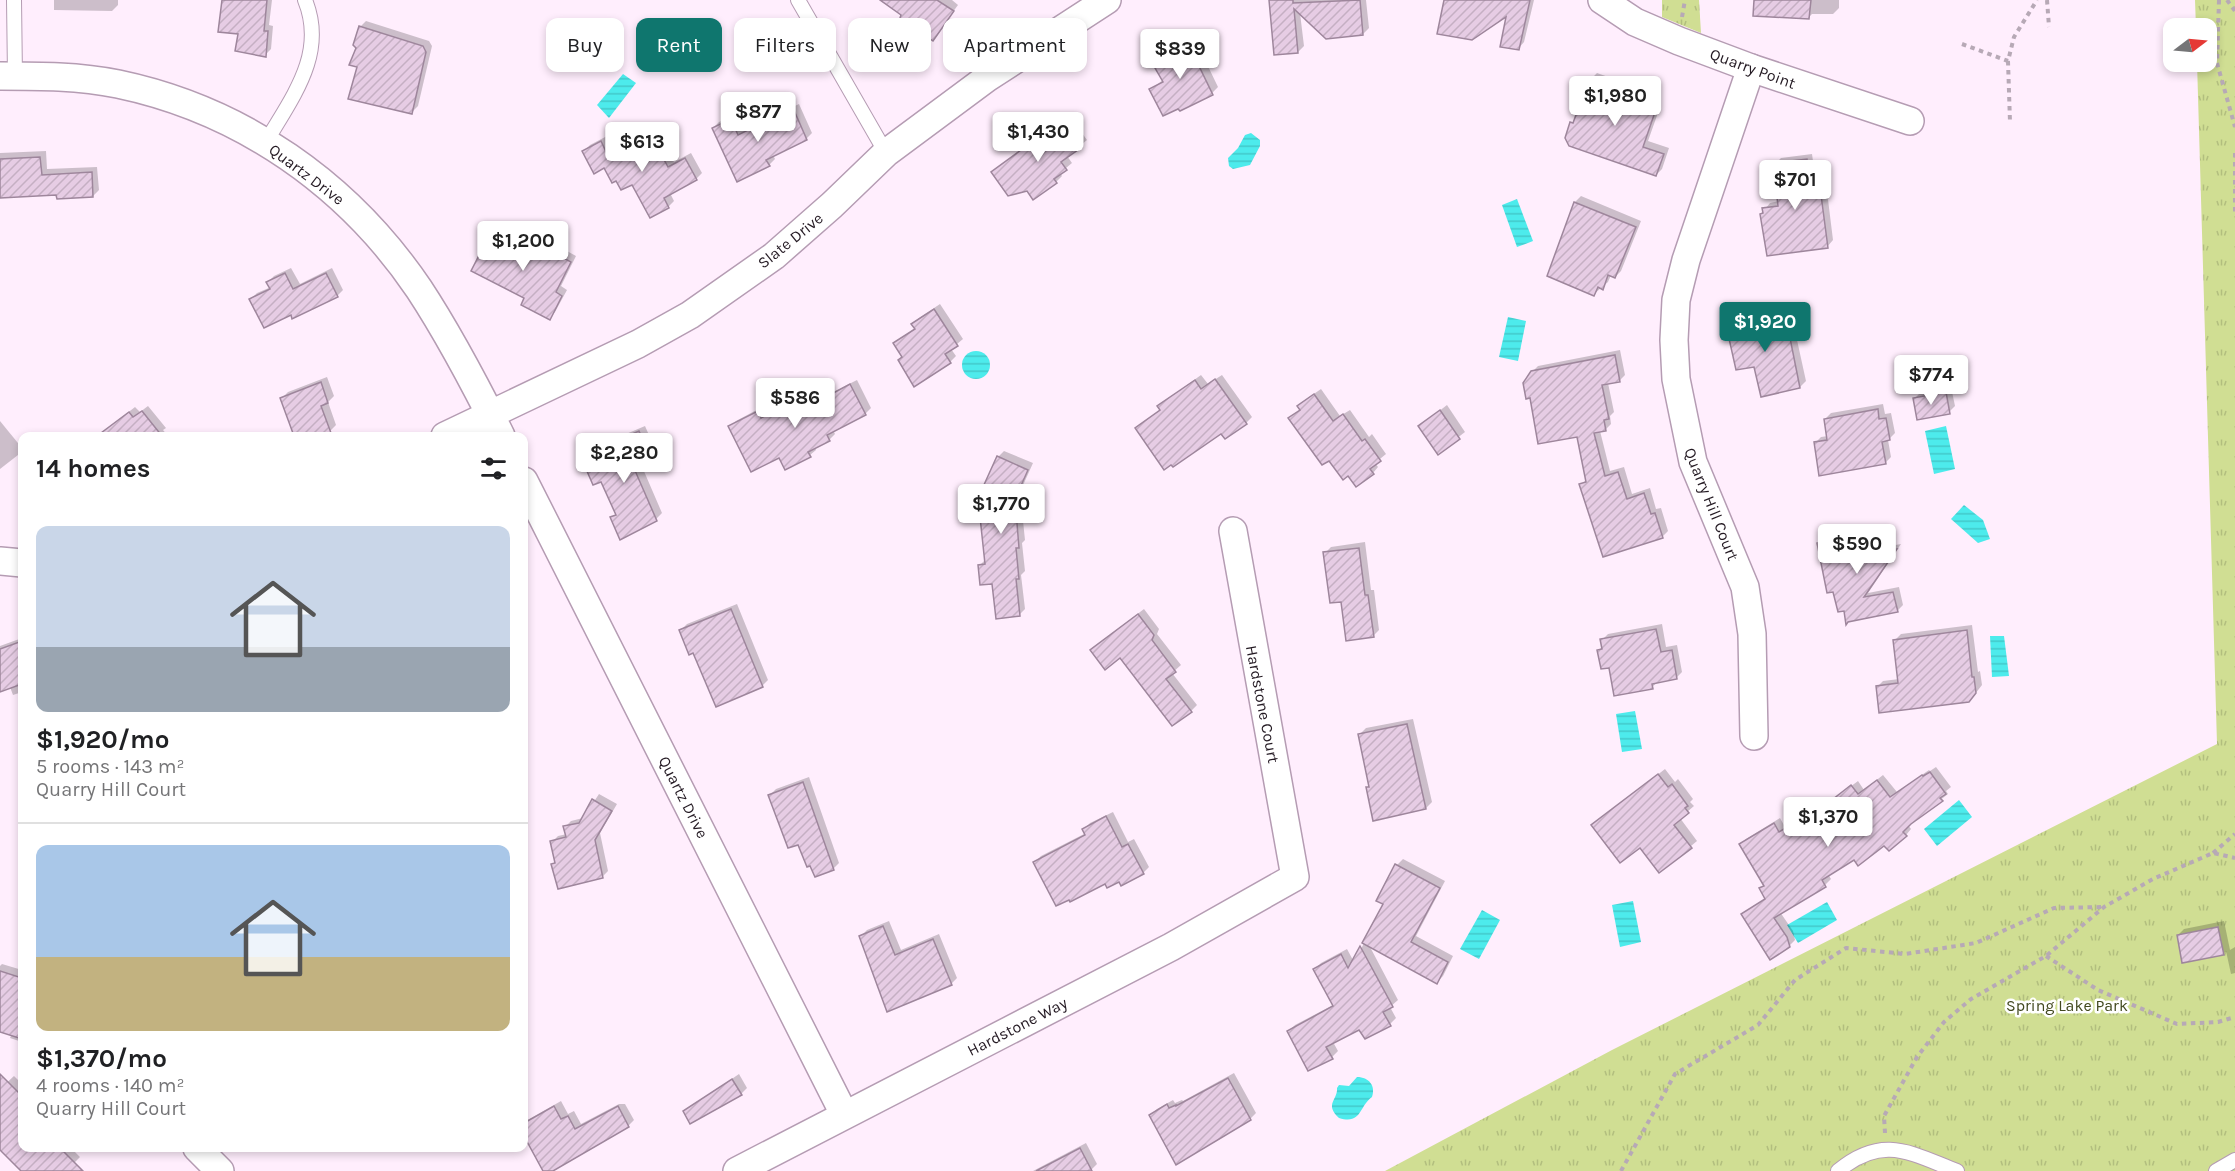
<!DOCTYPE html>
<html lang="en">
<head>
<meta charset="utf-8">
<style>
	body { margin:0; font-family:Karla,sans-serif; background:#f6f6f6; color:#202124; height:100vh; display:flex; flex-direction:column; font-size:22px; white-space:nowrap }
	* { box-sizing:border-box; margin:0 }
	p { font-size:20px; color:#757577 }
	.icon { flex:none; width:33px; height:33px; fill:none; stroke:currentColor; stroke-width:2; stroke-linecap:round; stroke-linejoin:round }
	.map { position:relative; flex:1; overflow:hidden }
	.sheet { position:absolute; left:18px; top:432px; width:510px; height:720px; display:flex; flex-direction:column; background:#fff; border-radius:12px; box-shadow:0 3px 9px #0003 }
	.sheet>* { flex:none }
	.top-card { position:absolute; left:546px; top:18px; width:570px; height:54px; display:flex; gap:12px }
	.needle { width:39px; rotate:74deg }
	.buttons { position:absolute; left:2163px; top:18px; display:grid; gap:12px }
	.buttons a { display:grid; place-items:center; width:54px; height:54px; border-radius:12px; background:#fff; box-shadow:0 3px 9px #0003; font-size:30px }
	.price { position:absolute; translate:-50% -51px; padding:0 14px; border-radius:6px; background:#fff; color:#222; font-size:20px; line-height:39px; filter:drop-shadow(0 2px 3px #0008) }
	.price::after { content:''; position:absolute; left:50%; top:36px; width:18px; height:14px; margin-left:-9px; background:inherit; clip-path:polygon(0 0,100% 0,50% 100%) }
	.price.active { background:#0f766e; color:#fff }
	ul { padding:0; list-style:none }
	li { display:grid; align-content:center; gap:12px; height:318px; padding:0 18px }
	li+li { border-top:2px solid #e0e0e0 }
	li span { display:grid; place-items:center; height:186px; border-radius:12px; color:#555 }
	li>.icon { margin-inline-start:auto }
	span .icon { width:108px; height:108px; fill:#fffc; stroke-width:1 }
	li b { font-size:26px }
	h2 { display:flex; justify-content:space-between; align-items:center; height:72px; padding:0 18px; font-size:26px }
	.tag { padding:0 21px; border-radius:12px; background:#fff; box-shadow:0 3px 9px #0003; font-size:21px; line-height:54px }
	.tag.active { background:#0f766e; color:#fff }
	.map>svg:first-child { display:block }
</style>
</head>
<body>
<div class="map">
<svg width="2235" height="1171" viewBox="0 0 2235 1171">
	<defs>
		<pattern id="grass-tufts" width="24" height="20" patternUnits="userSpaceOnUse" patternTransform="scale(1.5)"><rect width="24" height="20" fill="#d0de93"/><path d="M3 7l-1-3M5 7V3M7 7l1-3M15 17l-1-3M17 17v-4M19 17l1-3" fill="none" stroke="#b2be7e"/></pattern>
		<pattern id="water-rules" width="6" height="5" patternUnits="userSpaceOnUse" patternTransform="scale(1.5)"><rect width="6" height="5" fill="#4debec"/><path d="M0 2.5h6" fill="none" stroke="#43c9ca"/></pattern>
		<pattern id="building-hatch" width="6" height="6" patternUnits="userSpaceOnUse" patternTransform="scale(1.5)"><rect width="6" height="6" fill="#e6cce4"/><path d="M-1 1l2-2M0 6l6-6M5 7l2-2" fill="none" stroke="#c5afc3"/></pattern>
	</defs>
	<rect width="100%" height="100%" fill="#ffeefd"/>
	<g fill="url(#grass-tufts)">
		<polygon points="1662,0 1699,0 1701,33 1662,17"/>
		<polygon points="2195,0 2235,0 2235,1171 1385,1171 1612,1050 2217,744 2197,62 2206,62 2206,28 2196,28"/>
	</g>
	<g fill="url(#water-rules)">
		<polygon points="623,74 636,83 609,118 597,105"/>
		<polygon points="1251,133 1260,140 1260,146 1250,165 1233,169 1229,166 1228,158 1238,148 1245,135"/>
		<polygon points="1517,199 1533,241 1517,247 1502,205"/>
		<polygon points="1508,317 1526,321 1518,361 1499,357"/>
		<circle cx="976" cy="365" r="14"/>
		<polygon points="1946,426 1955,469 1934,474 1925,431"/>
		<polygon points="1964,505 1983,520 1990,539 1978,543 1951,519"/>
		<polygon points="1990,636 2004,636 2009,676 1992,677"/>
		<polygon points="1635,711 1642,749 1622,752 1616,714"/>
		<polygon points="1959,800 1972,817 1937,846 1924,829"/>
		<polygon points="1633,901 1641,942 1620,947 1612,905"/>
		<polygon points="1827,902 1837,920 1798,943 1787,925"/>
		<polygon points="1482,910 1500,920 1479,959 1460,949"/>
		<path d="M1357 1077C1369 1077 1376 1086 1372 1097 1359 1106 1362 1125 1339 1118 1324 1104 1338 1100 1337 1088L1339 1085 1349 1086Z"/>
	</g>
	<g fill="#0003">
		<polygon points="54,0 118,0 118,5 112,11 54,10"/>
		<polygon points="223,0 272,0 269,25 273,26 271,49 265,55 240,33"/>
		<polygon points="896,0 952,0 958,5 933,39"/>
		<polygon points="1271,0 1366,0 1369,28 1363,34 1300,13 1304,46 1298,52"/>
		<polygon points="1445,0 1534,0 1524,42 1518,49 1508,13"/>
		<polygon points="1756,0 1839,0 1839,8 1833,14 1812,14 1809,17"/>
		<polygon points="366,21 429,41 432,46 418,106 412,112 357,47 360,27"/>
		<polygon points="1197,36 1207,55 1204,58 1218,87 1212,93 1181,109 1151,89 1163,80 1153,61 1159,55"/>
		<polygon points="1597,73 1659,95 1655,105 1660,107 1648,141 1669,148 1662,169 1656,175 1572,123 1577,117 1591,79"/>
		<polygon points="799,104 812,133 806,139 773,155 775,159 769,165 713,128 719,122 737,114 744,130"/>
		<polygon points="1069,115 1087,140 1067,156 1072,163 1060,173 1062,176 1056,182 1034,198 1028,189 993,172"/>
		<polygon points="659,134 674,162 691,153 702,173 696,179 670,193 674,201 668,207 584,151 590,145 607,136 613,149 634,138 638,145"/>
		<polygon points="46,151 47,169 97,167 99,190 93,196 58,194 0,197 0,153"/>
		<polygon points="1812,154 1814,168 1824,167 1833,240 1827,247 1761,214 1770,203 1779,201 1775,164 1781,158"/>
		<polygon points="1581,196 1641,221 1621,271 1615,277 1611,275 1608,282 1594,294 1549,276 1575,202"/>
		<polygon points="500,223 552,249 556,245 576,256 561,286 567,290 555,312 550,318 494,229"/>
		<polygon points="291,268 300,284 332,268 343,290 337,296 291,313 251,299 257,293 271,287 268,282 274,276"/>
		<polygon points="940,304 963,339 951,349 956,356 950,362 904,357 895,343 915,328 913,324 919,318"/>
		<polygon points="1790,308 1806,381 1800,387 1755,365 1728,326 1734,320"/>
		<polygon points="1620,350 1625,375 1619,381 1608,383 1614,412 1610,416 1611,424 1606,429 1600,431 1610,471 1624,467 1632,494 1650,488 1656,509 1661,508 1668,531 1662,537 1581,485 1587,479 1578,435 1532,372 1538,366"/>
		<polygon points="1201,375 1208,384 1222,375 1252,417 1246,423 1221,431 1137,428 1161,409 1159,406 1165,401"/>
		<polygon points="327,377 334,396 328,402 336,425 330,431 316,436 296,436 282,398 288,392"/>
		<polygon points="857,380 871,408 865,414 833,430 835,434 829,440 815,447 816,450 810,455 779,456 730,427 736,421 764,406 767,413 816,388 821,398"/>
		<polygon points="1951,387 1955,406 1949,412 1915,398 1921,392"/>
		<polygon points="1321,389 1340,416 1350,410 1369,437 1372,434 1386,454 1375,463 1378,467 1373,473 1296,413 1301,409 1299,406 1305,400"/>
		<polygon points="1883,404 1885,414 1891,413 1895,433 1888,440 1891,457 1885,463 1815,443 1821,437 1828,436 1825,419 1831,413"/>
		<polygon points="1447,405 1465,432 1439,452 1420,426"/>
		<polygon points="148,406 166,428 163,430 168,436 98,436 135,407 140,412"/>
		<polygon points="0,421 22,448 18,455 0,469"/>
		<polygon points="645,426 656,451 650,457 640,462 662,513 656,519 621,538 612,518 616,513 602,480 584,463 590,457 615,446 613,443 619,437"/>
		<polygon points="1004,451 1033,463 1020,492 1025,540 1022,543 1025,571 1021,575 1025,609 1019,615 979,566 985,560 998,457"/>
		<polygon points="1886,525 1890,546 1901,544 1868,593 1899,587 1903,605 1897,611 1845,609 1819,543 1825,537"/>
		<polygon points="1365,542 1371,590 1374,590 1379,630 1373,636 1342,600 1325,553 1331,547"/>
		<polygon points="737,604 768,680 762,686 681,630 687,624"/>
		<polygon points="1144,609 1159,629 1157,634 1181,665 1172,673 1197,705 1191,711 1120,656 1098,644"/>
		<polygon points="1662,624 1666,647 1677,645 1682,672 1676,678 1659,681 1652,687 1599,650 1603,646 1602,640 1608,634"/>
		<polygon points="1972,625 1978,672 1980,671 1982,685 1975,694 1877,687 1883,681 1899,679 1895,640 1901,634"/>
		<polygon points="22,638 22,692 13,695 10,687 0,690 0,646"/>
		<polygon points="1413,719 1432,802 1426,808 1367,788 1370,785 1360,734 1366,728"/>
		<polygon points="1936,767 1951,787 1946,791 1948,794 1908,825 1911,829 1906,835 1854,858 1828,874 1831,879 1825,885 1780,912 1793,931 1795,940 1789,946 1743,914 1766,898 1761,889 1765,885 1740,845 1746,839 1780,818 1785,827 1805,816 1807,819 1858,781 1864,790 1883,775 1897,792 1929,770 1930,771"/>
		<polygon points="1665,769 1675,782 1678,779 1693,799 1690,802 1694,806 1680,818 1697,841 1691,846 1640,846 1599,820"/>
		<polygon points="809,777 839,863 833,869 799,843 770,795 776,789"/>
		<polygon points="599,794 617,804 600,833 608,871 602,877 553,864 556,861 552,842 558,836 567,834 565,827 571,821 583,818"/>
		<polygon points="1113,812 1128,842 1134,839 1149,867 1143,873 1119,880 1106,882 1035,862 1041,856 1086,833 1084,829 1090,823"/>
		<polygon points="1403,859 1445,881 1416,936 1453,956 1443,976 1437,982 1369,945 1398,1000 1390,1007 1396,1018 1390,1024 1360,1028 1333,1042 1338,1051 1332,1057 1289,1031 1295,1025 1333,1005 1315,969 1321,963 1347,949 1354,962 1385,904 1378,900 1397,865"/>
		<polygon points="889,921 901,950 939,934 957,978 951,984 888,1010 861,936 867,930"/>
		<polygon points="2224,921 2230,950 2235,947 2235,973 2231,974 2226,951 2223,954 2178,935 2184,929"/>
		<polygon points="2,964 22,970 22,1042 10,1038 12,1034 0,1030 0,966"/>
		<polygon points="1234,1073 1256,1113 1250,1119 1151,1115 1157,1109 1173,1100 1175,1103 1182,1100 1183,1101"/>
		<polygon points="739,1074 747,1088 741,1094 685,1111"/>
		<polygon points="14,1076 22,1084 22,1148 71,1148 80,1157 66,1171 23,1171 0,1148 0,1089"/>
		<polygon points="561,1101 568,1114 574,1111 581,1124 619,1104 625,1104 634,1120 628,1126 550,1171 544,1171 524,1132 524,1122"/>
		<polygon points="1086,1143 1097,1164 1091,1170 1033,1171"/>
	</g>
	<g fill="url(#building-hatch)" stroke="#9e869c" stroke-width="1.5">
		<polygon points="222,0 267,0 264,31 268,31 266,57 235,51 238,34 218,32"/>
		<polygon points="880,0 937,0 954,11 933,41 900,18 901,15"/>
		<polygon points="1269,0 1293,0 1293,3 1360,0 1363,35 1326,39 1294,9 1298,53 1274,55"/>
		<polygon points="1444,0 1530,0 1519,50 1500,47 1506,17 1472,40 1437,34"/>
		<polygon points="1754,0 1811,0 1809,19 1753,16"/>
		<polygon points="359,26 423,46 426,52 412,114 348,99 357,67 349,65 356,48 353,45"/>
		<polygon points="1191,41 1202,62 1198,64 1213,95 1180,111 1178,109 1163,116 1149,89 1163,82 1151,61"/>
		<polygon points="1589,79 1654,101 1650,111 1655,112 1643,147 1664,154 1656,176 1569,146 1565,138 1570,122 1573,123"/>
		<polygon points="793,108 807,140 766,160 770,166 737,182 712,128 731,119 738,135"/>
		<polygon points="1062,120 1082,147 1061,162 1067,170 1054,179 1057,183 1033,200 1027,191 1008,196 991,172"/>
		<polygon points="653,139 668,167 685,158 697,180 664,198 669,208 650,218 632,185 621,190 616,181 612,183 604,168 594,174 582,151 601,141 607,154 628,143 632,150"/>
		<polygon points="40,157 42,175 92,172 93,197 57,199 56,195 0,198 0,159"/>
		<polygon points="1807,159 1809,173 1818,172 1828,248 1767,256 1760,214 1763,213 1762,208 1778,206 1773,163"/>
		<polygon points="1574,202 1636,227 1615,278 1608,275 1603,290 1598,287 1594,296 1547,276"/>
		<polygon points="493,228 546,255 549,250 571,262 556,292 562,296 550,320 521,305 524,298 471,271"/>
		<polygon points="285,273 293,289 326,273 338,297 292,319 291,315 264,328 249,299 270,289 266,282"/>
		<polygon points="934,309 958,346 945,354 951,363 914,387 898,360 902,357 893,343 915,329 911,324"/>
		<polygon points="1785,313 1800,388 1761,397 1754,367 1736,370 1726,325"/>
		<polygon points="1615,355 1620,382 1602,385 1609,419 1604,420 1606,431 1594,433 1605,476 1618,472 1627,499 1644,493 1651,514 1655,513 1663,538 1603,557 1579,484 1586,482 1577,437 1538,444 1530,398 1526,399 1523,383 1531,371"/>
		<polygon points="1215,379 1247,424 1225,439 1221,434 1173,467 1171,465 1164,470 1135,428 1160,410 1157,406 1195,380 1201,389"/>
		<polygon points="321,382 328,403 321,406 331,433 321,436 294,436 280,398"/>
		<polygon points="850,384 866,415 827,435 830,441 808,452 811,457 785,470 779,458 751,472 728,426 758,411 761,418 810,393 815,403"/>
		<polygon points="1946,392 1950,414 1917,420 1913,398"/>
		<polygon points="1314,394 1333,421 1343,414 1362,441 1365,439 1381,461 1370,469 1374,474 1356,487 1348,476 1343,480 1329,461 1322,465 1288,418 1300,410 1297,406"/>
		<polygon points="1878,409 1879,419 1886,418 1890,440 1882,442 1886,464 1819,476 1814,442 1827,440 1824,419"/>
		<polygon points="1440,410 1460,439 1438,455 1418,426"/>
		<polygon points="142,411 162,436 97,436 129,412 133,417"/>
		<polygon points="639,431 651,458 633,466 657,521 620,540 610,517 616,515 601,482 593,485 583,462 614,448 612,443"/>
		<polygon points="997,456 1028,470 1015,499 1019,548 1016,548 1019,579 1016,579 1020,616 996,619 992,584 980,585 978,565 985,564 978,498"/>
		<polygon points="1880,530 1884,551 1897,549 1864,597 1893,592 1898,612 1848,622 1846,625 1844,611 1838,612 1833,592 1827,593 1817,543"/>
		<polygon points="1359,548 1365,595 1368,595 1374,637 1346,641 1341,602 1330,603 1323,552"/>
		<polygon points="731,609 763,687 716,707 693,653 689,655 679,630"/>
		<polygon points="1138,614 1154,635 1152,640 1176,672 1166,679 1192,712 1172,726 1120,658 1105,670 1090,650"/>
		<polygon points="1656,629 1661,652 1672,650 1677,679 1652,684 1653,689 1614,696 1609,668 1601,669 1597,650 1602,649 1600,639"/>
		<polygon points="1967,630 1972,677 1974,677 1976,693 1969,702 1879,713 1876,686 1898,683 1893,640"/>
		<polygon points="22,641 22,684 0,692 0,649"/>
		<polygon points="1407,724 1426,809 1373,821 1366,787 1369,787 1358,734"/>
		<polygon points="1930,772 1946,794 1940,798 1943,801 1911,824 1903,832 1907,836 1889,851 1884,846 1858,866 1854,860 1822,880 1826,887 1774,918 1787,937 1790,947 1770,960 1741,914 1765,899 1759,888 1764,886 1739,844 1774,823 1779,832 1799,820 1801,824 1851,785 1858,794 1877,780 1890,797 1922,775 1923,776"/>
		<polygon points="1658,774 1668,787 1672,784 1688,806 1685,808 1689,813 1674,825 1692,848 1659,873 1640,848 1620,863 1591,825"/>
		<polygon points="803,782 834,870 815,877 810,866 807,867 798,845 788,848 768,795"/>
		<polygon points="592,799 612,811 595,840 603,878 558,889 551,864 555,863 550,841 566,837 563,826 579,823"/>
		<polygon points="1106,816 1122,847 1128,844 1144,874 1121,886 1119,882 1107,888 1105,884 1070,902 1069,900 1056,906 1033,862 1085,835 1082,829"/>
		<polygon points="1395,864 1440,888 1411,942 1448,962 1437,984 1362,943 1383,904 1376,901"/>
		<polygon points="883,926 895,955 933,939 952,985 887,1012 859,936"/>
		<polygon points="2218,927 2224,955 2182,963 2177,935"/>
		<polygon points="1360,946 1393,1007 1383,1012 1391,1026 1365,1039 1359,1030 1326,1047 1333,1059 1308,1071 1287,1031 1333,1006 1313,969 1341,954 1348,968"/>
		<polygon points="0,971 22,978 22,1039 0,1032"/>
		<polygon points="0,1074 22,1096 22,1148 60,1148 83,1171 21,1171 0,1150"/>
		<polygon points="1228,1078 1251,1120 1176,1165 1149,1115 1167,1104 1169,1108 1176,1105 1176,1106"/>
		<polygon points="732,1079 742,1095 690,1124 683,1111"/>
		<polygon points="554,1106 561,1119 568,1116 575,1129 618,1106 629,1127 553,1171 543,1171 524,1136 524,1123"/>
		<polygon points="1080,1148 1092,1171 1036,1171"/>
	</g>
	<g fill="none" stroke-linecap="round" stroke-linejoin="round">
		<defs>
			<g id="service">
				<polyline points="14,0 15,76"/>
				<polyline points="798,0 886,153"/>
				<path d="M266 142C292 97 327 54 305 0"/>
				<path d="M1838 1171C1883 1134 1910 1153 1957 1171"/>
				<polyline points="2216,1171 2235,1160"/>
			</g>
			<g id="minor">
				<polyline points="1602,0 1635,22 1679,41 1751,68 1910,121"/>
				<polyline points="1751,68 1686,260 1676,300 1674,340 1676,379 1693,462 1745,587 1752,634 1754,736"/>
				<path d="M0 76C39 76 79 76 118 84 242 110 348 184 419 289 450 336 476 386 501 436"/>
				<polyline points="445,436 638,344 690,315 774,256 832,205 886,153 987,78 1107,0"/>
				<polyline points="524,481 844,1114"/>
				<polyline points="0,561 22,563"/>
				<polyline points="197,1148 220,1171"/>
				<polyline points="737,1171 1171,947 1295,877 1233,531"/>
			</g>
		</defs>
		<use href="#service" stroke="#b59cb3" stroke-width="16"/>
		<use href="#minor" stroke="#b59cb3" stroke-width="30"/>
		<g stroke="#b7a9b6" stroke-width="4" stroke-dasharray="4.5 4.5" stroke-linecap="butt">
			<polyline points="2047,0 2049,27"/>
			<polyline points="2219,0 2217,63 2235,127"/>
			<polyline points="2227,0 2235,11"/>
			<polyline points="1682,17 1685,0"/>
			<polyline points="1962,44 2008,61 2014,37 2037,0"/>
			<polyline points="2008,61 2010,122"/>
			<polyline points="2235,153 2235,214"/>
			<polyline points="2213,853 2235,834"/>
			<polyline points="2046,956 2098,990 2177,1024 2218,1022 2235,1017"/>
			<polyline points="1885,1133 1884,1116 1917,1057 1944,1022 1971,999 2046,956 2104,907 2153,879 2213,853 2235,858"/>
			<polyline points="1621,1171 1675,1074 1758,1025 1795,980 1846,948 1905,954 1976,943 2054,908 2104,907"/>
		</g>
		<use href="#service" stroke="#fff" stroke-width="14"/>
		<use href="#minor" stroke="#fff" stroke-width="27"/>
	</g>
	<g text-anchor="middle" stroke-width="5" stroke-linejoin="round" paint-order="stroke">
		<g font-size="16" fill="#241a23" stroke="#fff">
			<text transform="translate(1753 68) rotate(20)" y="6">Quarry Point</text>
			<text transform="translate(307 174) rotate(37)" y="6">Quartz Drive</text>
			<text transform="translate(790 240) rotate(-39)" y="6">Slate Drive</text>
			<text transform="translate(1712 504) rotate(68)" y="6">Quarry Hill Court</text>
			<text transform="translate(1263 704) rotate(79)" y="6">Hardstone Court</text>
			<text transform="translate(684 797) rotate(63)" y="6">Quartz Drive</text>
			<text transform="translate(1017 1026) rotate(-27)" y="6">Hardstone Way</text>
		</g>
		<g font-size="16" fill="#42491f" stroke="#fff">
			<text x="2067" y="1011">Spring Lake Park</text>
		</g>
	</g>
</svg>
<div class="buttons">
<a><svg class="needle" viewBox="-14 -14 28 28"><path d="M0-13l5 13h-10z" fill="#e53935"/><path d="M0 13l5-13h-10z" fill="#757577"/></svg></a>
</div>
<b class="price" style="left:1180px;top:80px">$839</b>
<b class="price" style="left:1615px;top:127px">$1,980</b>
<b class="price" style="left:758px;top:143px">$877</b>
<b class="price" style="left:1038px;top:163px">$1,430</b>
<b class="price" style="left:642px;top:173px">$613</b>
<b class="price" style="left:1795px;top:211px">$701</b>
<b class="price" style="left:523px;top:272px">$1,200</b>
<b class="price active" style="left:1765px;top:353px">$1,920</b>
<b class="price" style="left:1931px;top:406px">$774</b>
<b class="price" style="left:795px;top:429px">$586</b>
<b class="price" style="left:624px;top:484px">$2,280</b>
<b class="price" style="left:1001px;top:535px">$1,770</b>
<b class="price" style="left:1857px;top:575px">$590</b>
<b class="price" style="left:1828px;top:848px">$1,370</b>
<div class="top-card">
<a class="tag">Buy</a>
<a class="tag active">Rent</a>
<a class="tag">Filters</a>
<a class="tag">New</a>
<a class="tag">Apartment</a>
</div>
<section class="sheet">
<h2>14 homes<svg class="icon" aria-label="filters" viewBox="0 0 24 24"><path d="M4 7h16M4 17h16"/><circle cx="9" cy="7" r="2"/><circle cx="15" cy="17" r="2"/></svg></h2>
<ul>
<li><span style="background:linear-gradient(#c9d6e8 65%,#9aa5b1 0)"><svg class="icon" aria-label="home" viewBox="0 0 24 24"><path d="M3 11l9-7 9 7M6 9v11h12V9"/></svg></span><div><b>$1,920/mo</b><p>5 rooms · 143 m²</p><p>Quarry Hill Court</p></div></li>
<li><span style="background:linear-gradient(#a9c7e8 60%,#c2b280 0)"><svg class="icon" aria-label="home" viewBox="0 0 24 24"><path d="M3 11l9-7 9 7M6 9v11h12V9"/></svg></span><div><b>$1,370/mo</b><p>4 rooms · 140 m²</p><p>Quarry Hill Court</p></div></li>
</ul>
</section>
</div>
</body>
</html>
